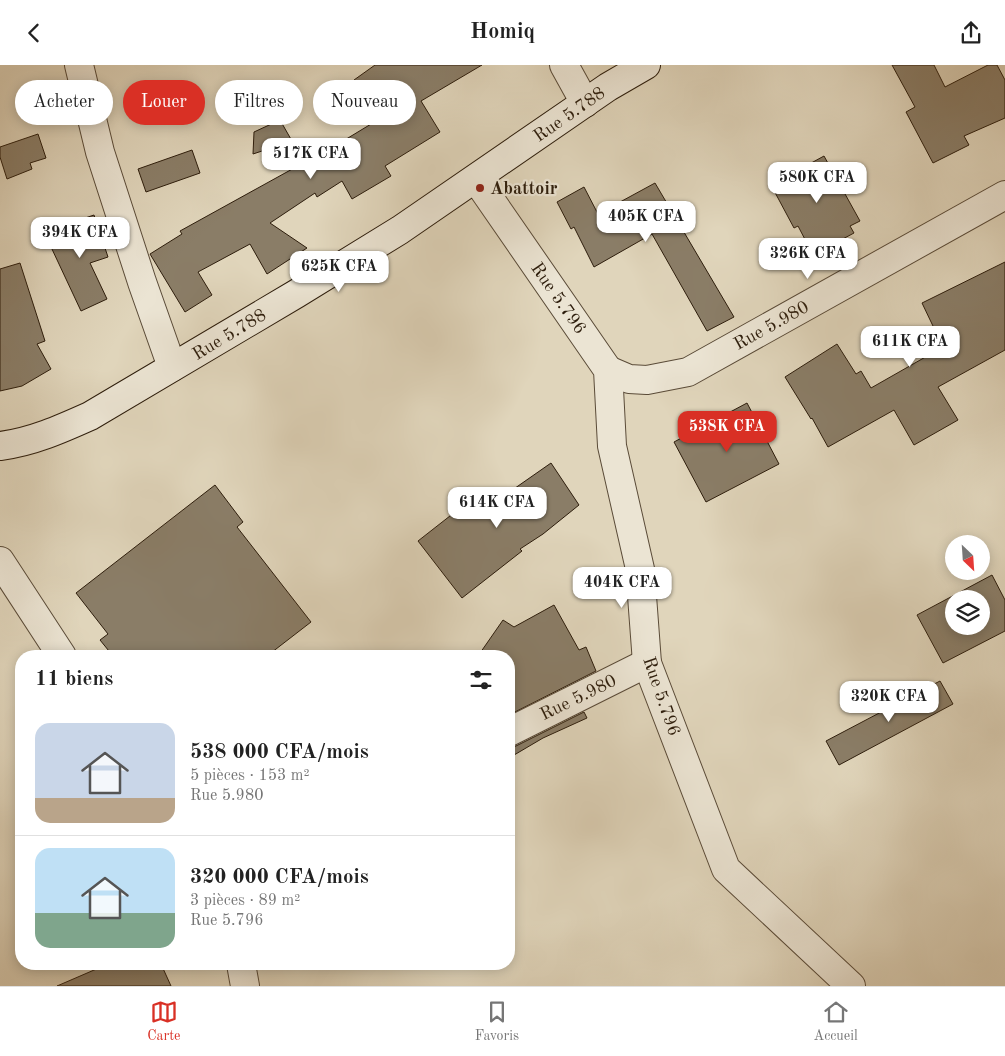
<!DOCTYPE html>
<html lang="fr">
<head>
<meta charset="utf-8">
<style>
	body { margin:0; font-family:"Old Standard TT",serif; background:#f2f2f2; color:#222; height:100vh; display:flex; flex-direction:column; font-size:19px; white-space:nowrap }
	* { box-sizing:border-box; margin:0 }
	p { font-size:16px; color:#767676 }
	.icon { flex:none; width:28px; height:28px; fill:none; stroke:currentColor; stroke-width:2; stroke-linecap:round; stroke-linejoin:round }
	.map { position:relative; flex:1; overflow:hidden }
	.side { position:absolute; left:15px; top:585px; width:500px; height:320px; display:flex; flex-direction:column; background:#fff; border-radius:20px; box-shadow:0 2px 12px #0003 }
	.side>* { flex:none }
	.guide { position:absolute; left:15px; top:15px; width:500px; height:45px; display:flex; gap:10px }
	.needle { width:32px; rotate:155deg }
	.fabs { position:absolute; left:945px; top:470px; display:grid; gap:10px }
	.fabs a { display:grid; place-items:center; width:45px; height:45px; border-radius:50%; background:#fff; box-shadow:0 2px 12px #0003; font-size:25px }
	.price { position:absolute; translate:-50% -42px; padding:0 11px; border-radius:10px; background:#fff; color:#222; font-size:16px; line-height:32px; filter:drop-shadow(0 1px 2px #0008) }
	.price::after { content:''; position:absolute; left:50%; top:30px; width:15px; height:11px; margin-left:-8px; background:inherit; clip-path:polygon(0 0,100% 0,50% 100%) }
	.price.selected { background:#d93025; color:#fff }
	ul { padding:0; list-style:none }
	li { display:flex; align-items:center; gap:15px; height:125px; padding:0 20px }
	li+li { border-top:1px solid #e0e0e0 }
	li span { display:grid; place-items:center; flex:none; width:140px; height:100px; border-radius:15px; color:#555 }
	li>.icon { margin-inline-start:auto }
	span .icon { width:60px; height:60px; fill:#fffc; stroke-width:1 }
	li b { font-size:21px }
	h2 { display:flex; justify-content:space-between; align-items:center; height:60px; padding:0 20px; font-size:21px }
	.tag { padding:0 18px; border-radius:22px; background:#fff; box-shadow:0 2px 12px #0003; font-size:18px; line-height:45px }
	.tag.selected { background:#d93025; color:#fff }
	header { display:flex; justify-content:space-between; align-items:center; height:65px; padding:0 20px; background:#fff; font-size:22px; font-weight:700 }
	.menu { display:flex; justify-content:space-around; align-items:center; height:70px; border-top:1px solid #e0e0e0; background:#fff; font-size:14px; color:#767676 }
	.menu a { display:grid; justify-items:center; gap:2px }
	.menu .selected { color:#d93025 }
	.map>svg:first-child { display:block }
</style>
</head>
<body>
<header><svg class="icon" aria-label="back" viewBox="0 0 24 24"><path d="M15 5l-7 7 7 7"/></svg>Homiq<svg class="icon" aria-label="share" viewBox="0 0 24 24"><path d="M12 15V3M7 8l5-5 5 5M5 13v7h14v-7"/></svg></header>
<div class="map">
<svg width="1005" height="921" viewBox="0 0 1005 921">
	<rect width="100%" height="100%" fill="#e0d5bb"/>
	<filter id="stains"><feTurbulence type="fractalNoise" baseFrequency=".004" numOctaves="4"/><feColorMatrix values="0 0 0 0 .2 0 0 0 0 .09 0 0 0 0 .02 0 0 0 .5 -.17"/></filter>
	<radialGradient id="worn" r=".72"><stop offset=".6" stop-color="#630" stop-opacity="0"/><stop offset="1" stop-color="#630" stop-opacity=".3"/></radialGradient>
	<g fill="#8a7d67" stroke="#2d1d0c" fill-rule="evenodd">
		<polygon points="375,0 482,0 421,36 440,67 385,101 391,111 352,134 342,116 317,132 315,128 270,158 307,183 267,209 250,179 198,207 212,230 185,247 150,189 182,169 180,166 305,97 305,99 381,53 354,15"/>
		<polygon points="892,0 934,0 945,22 988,0 997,0 1005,15 1005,53 964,71 969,80 933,98 906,47 915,42"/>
		<polygon points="280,55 292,76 253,89 254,67"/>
		<polygon points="38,69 46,93 30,98 32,104 7,114 0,92 0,82"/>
		<polygon points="192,85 200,108 146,127 138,104"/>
		<polygon points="824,91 860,156 850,161 854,168 824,184 821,178 810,184 798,161 794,163 771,120"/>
		<polygon points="655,118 734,252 707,266 652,169 594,202 574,162 571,164 557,137 584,122 598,149"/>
		<polygon points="94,150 108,192 90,198 107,234 81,246 44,167"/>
		<polygon points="1005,197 1005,285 938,322 958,355 914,380 894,345 828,382 812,353 811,354 785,312 837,279 856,309 861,306 871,323 943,282 922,238"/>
		<polygon points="20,198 45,276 37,279 51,304 22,321 0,326 0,204"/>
		<polygon points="747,338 779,399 706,437 674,377"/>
		<polygon points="551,398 579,440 543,469 520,484 522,486 462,533 418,476 478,429 488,442"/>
		<polygon points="215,420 243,457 237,462 311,557 267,591 113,591 100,575 108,569 76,528"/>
		<path d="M992 510 1005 535V566L943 598 917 550ZM954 534H981V561H954Z"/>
		<polygon points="554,540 579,585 586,582 596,606 509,650 509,591 478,591 503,555 514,562"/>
		<polygon points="940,616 953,639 839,700 826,676"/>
		<polygon points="584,647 587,653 543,673 509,693 509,683 516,681"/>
		<polygon points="108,899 161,899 171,921 57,921"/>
	</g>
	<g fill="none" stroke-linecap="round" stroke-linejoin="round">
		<defs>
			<g id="street">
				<polyline points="79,0 100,87 142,217 172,302"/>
				<polyline points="564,0 585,38"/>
				<polyline points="476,114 608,305 612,381 640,504 647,598 726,804 851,921"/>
				<polyline points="608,305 629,314 647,315 688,307 1005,130"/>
				<polyline points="0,496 62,591"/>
				<polyline points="509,667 647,598"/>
				<polyline points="241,899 245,921"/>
			</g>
			<path id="secondary" d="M0 381C32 377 61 364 90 351L296 229 400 165 608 22 646 0"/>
		</defs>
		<use href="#street" stroke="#5a4b38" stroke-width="30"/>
		<use href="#secondary" stroke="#2d1d0c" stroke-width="30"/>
		<use href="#street" stroke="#ebe4d3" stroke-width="28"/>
		<use href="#secondary" stroke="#ebe4d3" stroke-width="28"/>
	</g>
	<circle fill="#8f2418" stroke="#ebe4d3" stroke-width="2" cx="480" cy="123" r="5"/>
	<g text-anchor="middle" stroke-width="4.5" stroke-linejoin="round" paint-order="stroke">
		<g font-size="18" fill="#2d1d0c" stroke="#ebe4d3">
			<text transform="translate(569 49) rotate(-35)" y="6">Rue 5.788</text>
			<text transform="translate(559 233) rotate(55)" y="6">Rue 5.796</text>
			<text transform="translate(771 260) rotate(-29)" y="6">Rue 5.980</text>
			<text transform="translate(229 269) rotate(-31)" y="6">Rue 5.788</text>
			<text transform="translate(662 631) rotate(71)" y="6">Rue 5.796</text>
			<text transform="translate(578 632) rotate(-26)" y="6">Rue 5.980</text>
		</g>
		<g font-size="18" font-weight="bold" fill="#2d1d0c" stroke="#ebe4d3" text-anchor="start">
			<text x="490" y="129">Abattoir</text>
		</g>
	</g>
	<rect width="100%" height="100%" filter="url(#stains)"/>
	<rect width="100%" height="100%" fill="url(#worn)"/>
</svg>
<div class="fabs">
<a><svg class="needle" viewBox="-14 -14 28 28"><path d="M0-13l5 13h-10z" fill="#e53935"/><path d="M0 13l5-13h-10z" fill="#767676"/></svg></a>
<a><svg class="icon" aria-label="layers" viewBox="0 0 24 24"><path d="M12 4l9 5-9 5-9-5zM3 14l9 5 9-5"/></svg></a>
</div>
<b class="price" style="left:311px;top:115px">517K CFA</b>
<b class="price" style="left:817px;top:139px">580K CFA</b>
<b class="price" style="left:646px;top:178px">405K CFA</b>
<b class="price" style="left:80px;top:194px">394K CFA</b>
<b class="price" style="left:808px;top:215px">326K CFA</b>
<b class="price" style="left:339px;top:228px">625K CFA</b>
<b class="price" style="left:910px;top:303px">611K CFA</b>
<b class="price selected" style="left:727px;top:388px">538K CFA</b>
<b class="price" style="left:497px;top:464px">614K CFA</b>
<b class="price" style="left:622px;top:544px">404K CFA</b>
<b class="price" style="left:889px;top:658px">320K CFA</b>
<div class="guide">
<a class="tag">Acheter</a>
<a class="tag selected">Louer</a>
<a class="tag">Filtres</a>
<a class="tag">Nouveau</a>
</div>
<section class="side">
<h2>11 biens<svg class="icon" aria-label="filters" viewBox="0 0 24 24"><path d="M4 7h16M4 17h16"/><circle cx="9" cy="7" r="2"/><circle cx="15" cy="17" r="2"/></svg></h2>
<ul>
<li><span style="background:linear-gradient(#c9d6e8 75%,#b9a48a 0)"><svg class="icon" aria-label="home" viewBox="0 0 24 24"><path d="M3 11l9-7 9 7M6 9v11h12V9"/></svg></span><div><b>538 000 CFA/mois</b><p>5 pièces · 153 m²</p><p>Rue 5.980</p></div></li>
<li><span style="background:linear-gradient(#bfe0f5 65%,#7fa58c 0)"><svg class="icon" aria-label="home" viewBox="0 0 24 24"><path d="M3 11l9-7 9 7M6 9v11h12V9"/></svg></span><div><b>320 000 CFA/mois</b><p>3 pièces · 89 m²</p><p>Rue 5.796</p></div></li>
</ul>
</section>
</div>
<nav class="menu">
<a class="selected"><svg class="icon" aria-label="map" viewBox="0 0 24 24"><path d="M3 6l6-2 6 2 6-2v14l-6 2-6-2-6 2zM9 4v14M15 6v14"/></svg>Carte</a>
<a><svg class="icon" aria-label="saved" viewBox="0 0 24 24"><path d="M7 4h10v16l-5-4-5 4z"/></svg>Favoris</a>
<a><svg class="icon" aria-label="home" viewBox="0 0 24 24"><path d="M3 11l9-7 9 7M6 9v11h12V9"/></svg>Accueil</a>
</nav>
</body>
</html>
